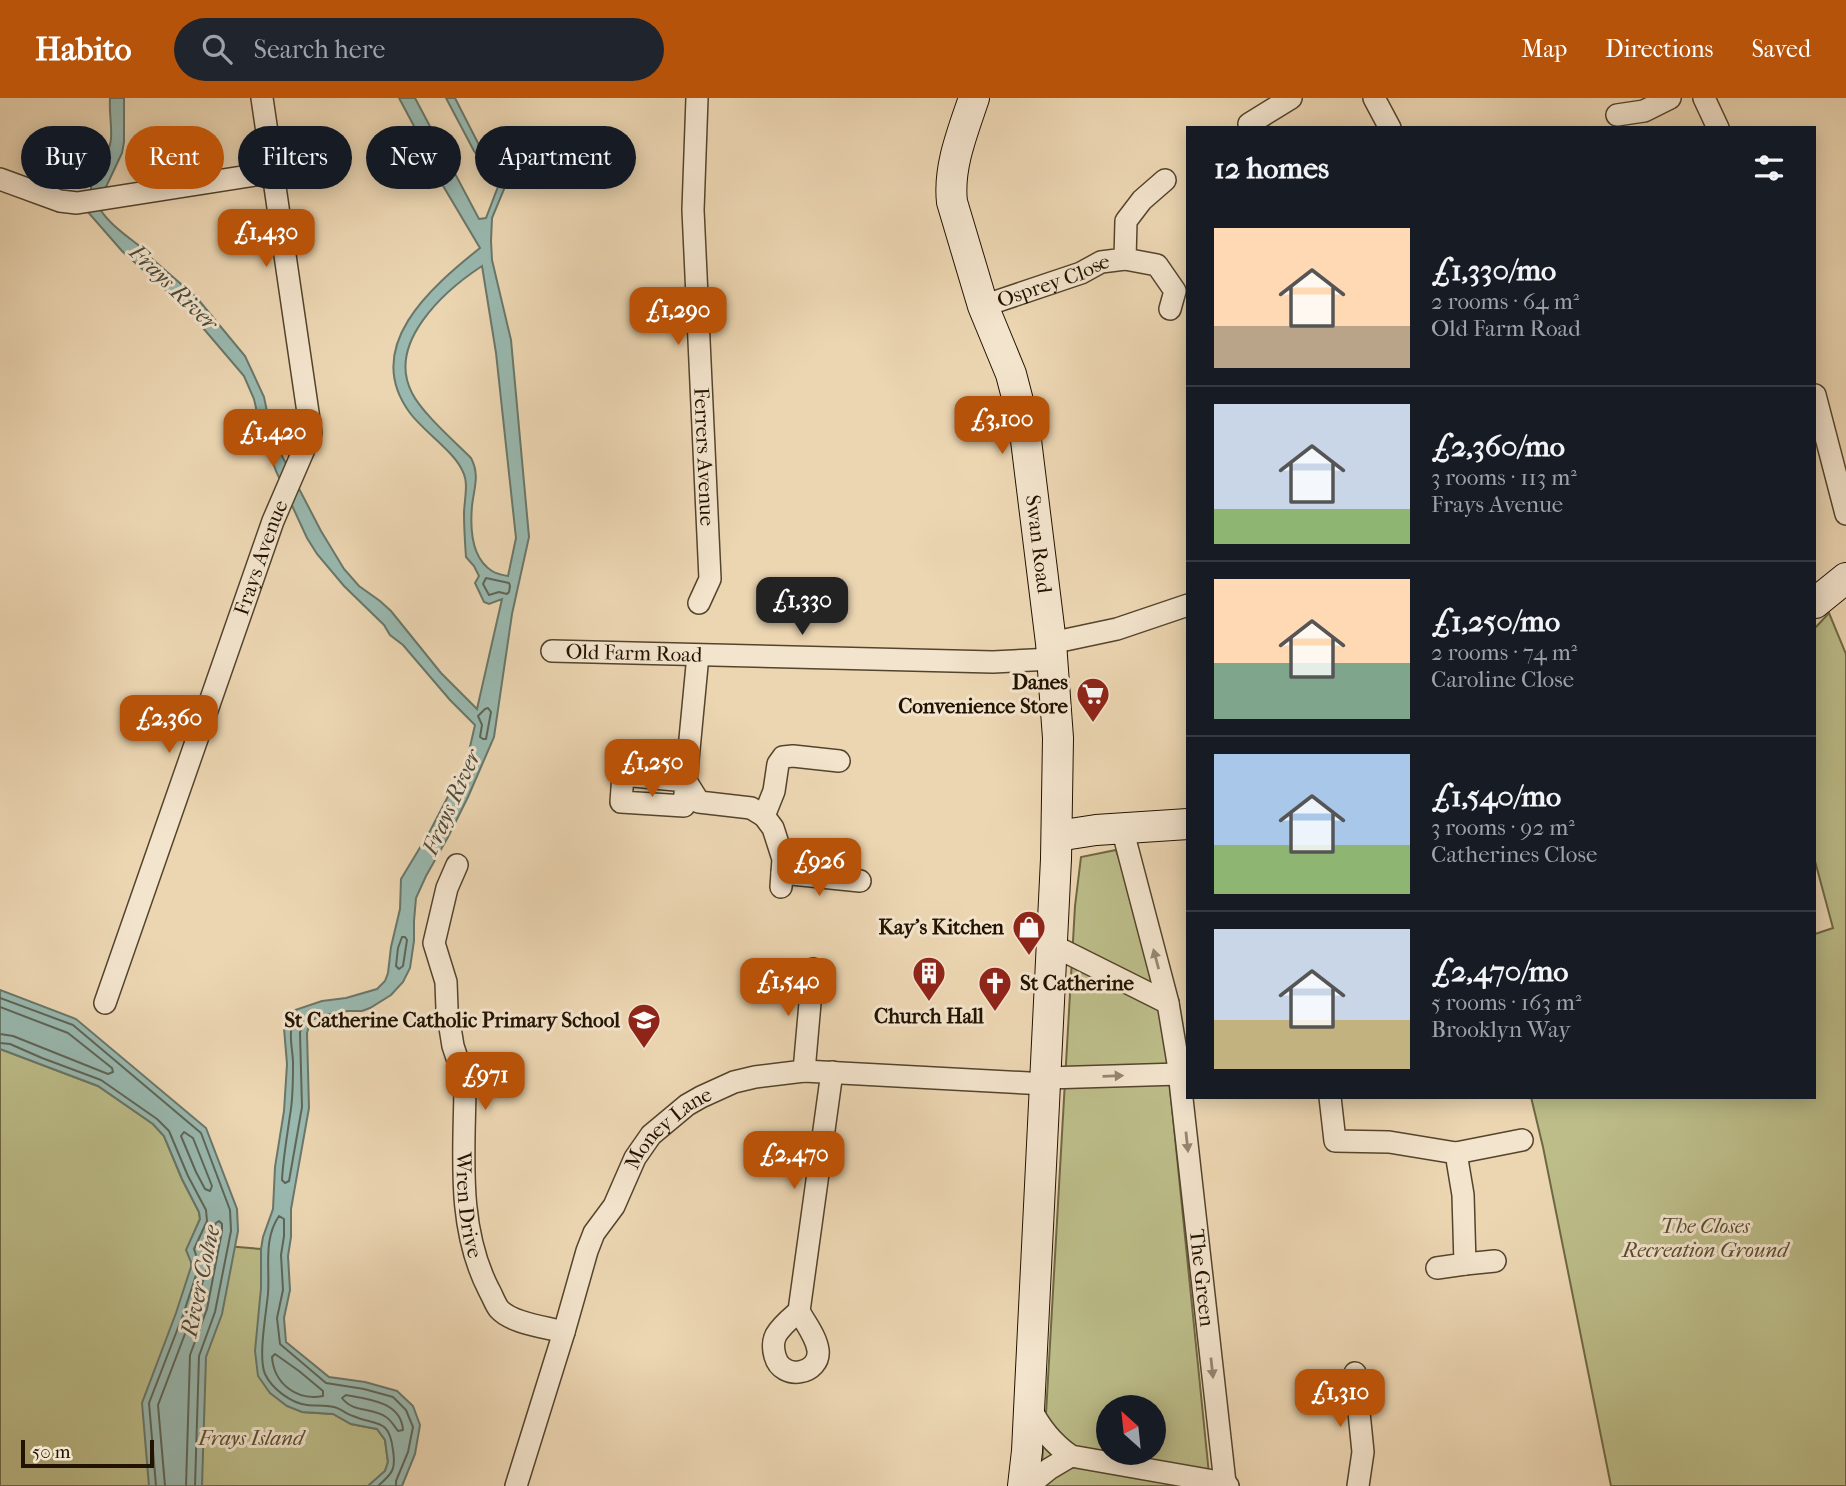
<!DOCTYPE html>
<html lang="en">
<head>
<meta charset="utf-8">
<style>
	body { margin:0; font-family:"IM FELL French Canon",serif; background:#20242c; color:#f1f3f6; height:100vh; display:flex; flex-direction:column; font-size:26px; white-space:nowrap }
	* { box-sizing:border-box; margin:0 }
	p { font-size:23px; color:#9ea1a6 }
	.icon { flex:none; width:38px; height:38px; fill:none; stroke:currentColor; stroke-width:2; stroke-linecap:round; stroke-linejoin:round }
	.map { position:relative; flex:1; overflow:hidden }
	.side { position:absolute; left:1186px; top:28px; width:630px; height:973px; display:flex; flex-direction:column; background:#171b24; border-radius:0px; box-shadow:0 4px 18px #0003 }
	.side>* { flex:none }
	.top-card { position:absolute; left:21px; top:28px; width:665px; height:63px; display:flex; gap:14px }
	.needle { width:46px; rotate:333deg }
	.fabs { position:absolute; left:1096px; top:1297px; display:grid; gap:14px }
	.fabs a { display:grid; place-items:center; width:70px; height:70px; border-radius:50%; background:#171b24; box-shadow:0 4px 18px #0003; font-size:35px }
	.scale { position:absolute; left:21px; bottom:18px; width:133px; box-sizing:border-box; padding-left:7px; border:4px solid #221300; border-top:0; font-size:19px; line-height:24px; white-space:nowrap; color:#221300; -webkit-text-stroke:5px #f3e4cd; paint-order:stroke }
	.price { position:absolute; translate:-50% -60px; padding:0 16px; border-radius:14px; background:#b45309; color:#fff; font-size:23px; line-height:46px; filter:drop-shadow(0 2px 4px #0008) }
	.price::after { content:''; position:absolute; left:50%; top:42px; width:21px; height:16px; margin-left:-10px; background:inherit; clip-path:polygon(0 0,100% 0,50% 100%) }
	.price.on { background:#222; color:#fff }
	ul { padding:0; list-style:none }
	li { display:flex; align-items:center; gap:21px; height:175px; padding:0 28px }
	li+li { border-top:2px solid #363941 }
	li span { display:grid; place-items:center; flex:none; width:196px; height:140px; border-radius:0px; color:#555 }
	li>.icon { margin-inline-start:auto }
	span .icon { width:84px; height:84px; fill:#fffc; stroke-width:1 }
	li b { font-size:30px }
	h2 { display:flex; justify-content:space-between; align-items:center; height:84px; padding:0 28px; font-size:30px }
	.tag { padding:0 24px; border-radius:32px; background:#171b24; box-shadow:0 4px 18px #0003; font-size:24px; line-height:63px }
	.tag.on { background:#b45309; color:#fff }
	header { display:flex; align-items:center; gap:42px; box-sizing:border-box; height:98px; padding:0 35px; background:#b45309; color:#fff }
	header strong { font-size:33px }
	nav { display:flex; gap:38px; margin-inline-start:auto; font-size:24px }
	.search { width:490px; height:63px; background:#20242c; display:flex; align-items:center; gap:18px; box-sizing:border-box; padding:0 24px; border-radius:38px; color:#9ea1a6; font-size:26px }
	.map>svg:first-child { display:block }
</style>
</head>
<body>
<header>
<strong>Habito</strong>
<div class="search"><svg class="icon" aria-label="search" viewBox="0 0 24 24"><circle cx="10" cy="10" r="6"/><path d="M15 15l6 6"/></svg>Search here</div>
<nav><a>Map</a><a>Directions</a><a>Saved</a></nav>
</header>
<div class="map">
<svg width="1846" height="1388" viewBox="0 0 1846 1388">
	<rect width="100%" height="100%" fill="#ecd6b2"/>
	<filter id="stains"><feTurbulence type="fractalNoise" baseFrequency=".00286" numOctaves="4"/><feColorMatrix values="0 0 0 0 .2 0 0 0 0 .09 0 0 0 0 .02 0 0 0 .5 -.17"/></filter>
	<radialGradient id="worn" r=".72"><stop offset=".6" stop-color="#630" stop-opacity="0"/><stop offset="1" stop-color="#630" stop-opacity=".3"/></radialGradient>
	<g fill="#bcbd89" stroke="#6f6844" stroke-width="2" fill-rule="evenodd">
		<polygon points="1829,515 1846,556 1846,1388 1611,1388 1543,1049 1531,999 1815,999 1815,836 1833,830 1815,763 1815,530"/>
		<path d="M1116 752 1141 826 1151 867 1166 950 1209 1376 1219 1388H1040L1046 1316 1075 808 1081 759ZM1108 1309H1153V1354H1108Z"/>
		<polygon points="0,951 98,988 153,1026 164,1038 182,1081 199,1114 200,1121 190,1145 261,1151 261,1190 302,1314 333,1316 351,1326 377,1331 385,1342 388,1364 385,1373 368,1388 0,1388"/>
	</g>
	<g fill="#99b9b0" stroke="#69776a" stroke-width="2" fill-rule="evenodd">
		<path d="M110 0H124V44L122 55 105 91 100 111C110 127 127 138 142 150L143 153 197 200 245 258 264 299 269 323 281 356 321 433 344 471 359 488 380 503 391 513 441 575 477 611 502 501 489 506 484 504 475 485 479 478 474 468 466 459C465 445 464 430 464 416 464 403 469 386 463 374 455 354 424 334 410 315 361 249 431 189 480 150L439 81 423 45 399 0H415L479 121 486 120 499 86 474 53 446 0H455L480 49 507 84 492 120 491 143 492 162 511 242 529 439 512 516 494 639 468 699 448 739 426 778 416 800 414 823V843L410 870 403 884 391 897 370 910 362 913H348L319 918 310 924 307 935 309 1010 291 1111V1139L288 1158 290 1192 284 1220 286 1244 329 1279 365 1284 397 1293 413 1308 420 1327 415 1356 402 1388H368L385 1373 388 1364 385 1342 377 1331 351 1326 333 1316 302 1314 287 1308 270 1295 258 1278 255 1253 261 1190V1151L263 1139 273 1111 275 1069 284 1013 287 966 284 930 286 920 292 913 322 903 346 900 377 891 385 883 388 875 391 849 400 811 401 781 430 733 467 662 475 627 450 602 403 547 390 537 384 527 344 488 317 456 307 440 276 373 260 328 254 301 244 278 186 210 122 153 87 113 91 92V86L84 83H91C99 70 109 57 111 41 112 28 109 14 110 0ZM482 168 496 255 516 440 508 478C503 477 496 476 492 473 471 460 470 431 472 408 474 390 480 377 471 360 454 343 422 315 412 295 386 245 444 193 482 168Z"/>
		<polygon points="0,892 76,921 206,1030 237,1111 238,1133 222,1216 206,1259 202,1388 149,1388 142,1305 176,1215 191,1169 191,1164 186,1152 200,1121 199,1114 182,1081 164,1038 153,1026 98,988 0,951"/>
	</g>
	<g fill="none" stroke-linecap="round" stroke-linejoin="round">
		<g stroke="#5e6658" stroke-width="2">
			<polygon points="486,480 509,485 510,488 509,494 507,496 499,494 489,497 483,486"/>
			<polygon points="488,610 491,614 486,641 483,641 480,639 482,627 478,618 485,611"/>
			<polygon points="402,839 405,839 407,842 403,868 399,871 396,868 398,850"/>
			<polyline points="0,900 73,927 201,1035 230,1112 231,1133 215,1214 199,1258 195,1388"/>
			<polyline points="0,909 68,935 112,970 113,974 108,976 13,938 0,936"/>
			<path d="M300 918 303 921 300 935 302 1009 289 1083 285 1085 282 1082C283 1061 287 1039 290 1017 293 1001 293 984 293 968 294 952 284 927 300 918Z"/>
			<polyline points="0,945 10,946 42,960 101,982 157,1021 169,1033 188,1078 206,1112 207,1123 194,1151 198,1163 198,1171 183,1217 149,1305 156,1388"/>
			<polygon points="184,1034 193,1040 212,1088 210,1093 205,1091 196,1074 181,1038"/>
			<path d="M275 1256 299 1273 323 1293V1298C297 1303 274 1286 272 1259Z"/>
			<path d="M346 1297C369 1301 401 1304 403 1332L398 1333C394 1328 391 1322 386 1319 372 1309 353 1315 342 1300Z"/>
			<polyline points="165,1388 158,1307 191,1220 206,1174 207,1162 204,1151 216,1125 219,1123 222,1126 222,1133 207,1211 190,1257 186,1388"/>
			<path d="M378 1388C393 1375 396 1371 393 1352 389 1319 376 1328 353 1318 346 1316 340 1310 334 1309 325 1307 315 1308 307 1307 291 1305 272 1291 265 1276 258 1259 266 1216 268 1196 270 1170 263 1141 279 1118L284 1121V1138L281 1157 283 1192 277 1220 280 1246 326 1285 364 1291 393 1299 406 1312 413 1329 408 1354 396 1383V1388"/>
		</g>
		<defs>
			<g id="street">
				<path id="s1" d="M697 0 693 112 710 481 699 505"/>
				<polyline points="1374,0 1390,30"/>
				<polyline points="1704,0 1718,30"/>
				<polyline points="1617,17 1644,13 1670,0"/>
				<polyline points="1249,26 1291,0"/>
				<polyline points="0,81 60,103 77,105 274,74"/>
				<polyline points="1125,161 1157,167 1175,193 1170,211"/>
				<path id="s2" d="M983 208 1081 175 1101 164 1125 161 1126 123 1142 102 1165 82"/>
				<polyline points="1815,297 1846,416"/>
				<polyline points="1051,545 1117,531 1188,507"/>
				<path id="s3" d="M552 553 993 564 1053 561"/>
				<polyline points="698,557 686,683 699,704 751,710 764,718 773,730 783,761 781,789"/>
				<polygon points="623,677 686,683 684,708 621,704"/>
				<polyline points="764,718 774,693 778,666 783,659 793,658 839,663"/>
				<path id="s4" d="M1122 730 1168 905 1178 965 1225 1385"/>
				<path id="s5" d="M457 767 447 790 434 845 446 884 447 911 453 948 463 978 465 992C464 1059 457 1130 489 1192 492 1197 495 1206 499 1211 511 1225 546 1229 564 1234"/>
				<polyline points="782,775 860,783"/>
				<polyline points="1052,847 1168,905"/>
				<path id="s6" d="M105 905 273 423 311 335 262 0"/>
				<polyline points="804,973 813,871"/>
				<polyline points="1047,980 1179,976"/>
				<polyline points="1330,999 1335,1043 1389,1044 1456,1055 1463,1097 1465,1166 1437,1170"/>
				<polyline points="1456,1055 1522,1042"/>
				<polyline points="1465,1166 1495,1163"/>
				<path d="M799 1213C791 1220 781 1228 776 1237 773 1243 773 1251 775 1258 782 1284 821 1276 818 1252 816 1238 805 1225 799 1213L832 974"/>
				<polyline points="1355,1275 1363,1354 1358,1388"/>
				<path d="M1030 1309C1040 1330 1052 1345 1071 1358L1225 1385 1228 1388"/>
				<path id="s7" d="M516 1388 564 1234 587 1153 594 1135 614 1108 635 1060 651 1037 687 1007 701 999 734 984 755 979 804 973 1046 986"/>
				<polyline points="1028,1388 1049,1371 1071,1358"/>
			</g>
			<g id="secondary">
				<path id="s8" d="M974 0C963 33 948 69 952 104L983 208 1011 276 1024 326 1051 545 1058 640 1056 761 1027 1353 1023 1388"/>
				<polyline points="1815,505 1846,480"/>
				<polyline points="1057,738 1096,732 1188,726"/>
			</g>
		</defs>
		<use href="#street" stroke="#54442c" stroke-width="24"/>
		<use href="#secondary" stroke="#221300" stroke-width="32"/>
		<use href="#street" stroke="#f3e4cd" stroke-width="21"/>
		<use href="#secondary" stroke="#f3e4cd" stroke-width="30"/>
	</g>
	<defs><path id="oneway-solid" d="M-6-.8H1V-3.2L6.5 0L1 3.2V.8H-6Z" transform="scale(1.75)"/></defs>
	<g fill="#958671">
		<use href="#oneway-solid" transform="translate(1156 861) rotate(-105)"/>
		<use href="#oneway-solid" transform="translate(1113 978) rotate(-2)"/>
		<use href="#oneway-solid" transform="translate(1187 1044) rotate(84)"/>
		<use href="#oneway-solid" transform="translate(1212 1270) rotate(84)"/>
	</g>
	<defs>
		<symbol id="supermarket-pin" viewBox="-11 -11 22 30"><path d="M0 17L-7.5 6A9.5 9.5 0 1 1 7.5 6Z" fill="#8f2418" stroke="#f3e4cd"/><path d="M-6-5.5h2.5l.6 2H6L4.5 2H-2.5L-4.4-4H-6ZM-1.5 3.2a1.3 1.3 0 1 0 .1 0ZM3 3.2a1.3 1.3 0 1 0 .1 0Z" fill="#fff"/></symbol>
		<symbol id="shop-pin" viewBox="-11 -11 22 30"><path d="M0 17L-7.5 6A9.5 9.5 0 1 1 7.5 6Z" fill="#8f2418" stroke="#f3e4cd"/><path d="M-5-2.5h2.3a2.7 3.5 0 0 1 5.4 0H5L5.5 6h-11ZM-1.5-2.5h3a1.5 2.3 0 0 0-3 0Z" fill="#fff"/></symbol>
		<symbol id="building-pin" viewBox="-11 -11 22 30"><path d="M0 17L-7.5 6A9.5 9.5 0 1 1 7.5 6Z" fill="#8f2418" stroke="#f3e4cd"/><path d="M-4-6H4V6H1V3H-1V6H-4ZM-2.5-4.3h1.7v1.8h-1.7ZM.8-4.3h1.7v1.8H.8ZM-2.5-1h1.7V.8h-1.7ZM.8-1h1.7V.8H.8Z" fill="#fff"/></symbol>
		<symbol id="church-pin" viewBox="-11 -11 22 30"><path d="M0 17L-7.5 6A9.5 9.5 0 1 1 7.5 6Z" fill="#8f2418" stroke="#f3e4cd"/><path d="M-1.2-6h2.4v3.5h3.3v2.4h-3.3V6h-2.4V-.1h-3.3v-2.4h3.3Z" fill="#fff"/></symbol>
		<symbol id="school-pin" viewBox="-11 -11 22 30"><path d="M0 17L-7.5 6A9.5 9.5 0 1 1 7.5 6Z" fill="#8f2418" stroke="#f3e4cd"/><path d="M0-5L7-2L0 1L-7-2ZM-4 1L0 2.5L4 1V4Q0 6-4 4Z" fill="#fff"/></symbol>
	</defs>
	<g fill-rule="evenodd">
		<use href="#supermarket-pin" x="1074" y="577" width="38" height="52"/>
		<use href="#shop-pin" x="1010" y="810" width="38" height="52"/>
		<use href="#building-pin" x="910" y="856" width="38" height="52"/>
		<use href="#church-pin" x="976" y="866" width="38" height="52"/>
		<use href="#school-pin" x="625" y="903" width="38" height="52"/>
	</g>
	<g text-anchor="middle" stroke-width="6" stroke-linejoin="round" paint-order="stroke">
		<g font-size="21" fill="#221300" stroke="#f3e4cd">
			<text dy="7" stroke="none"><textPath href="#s2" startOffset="75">Osprey Close</textPath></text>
			<text dy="7" stroke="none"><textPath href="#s1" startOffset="359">Ferrers Avenue</textPath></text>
			<text dy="7" stroke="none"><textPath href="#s8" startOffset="462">Swan Road</textPath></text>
			<text dy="7" stroke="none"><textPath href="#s6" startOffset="472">Frays Avenue</textPath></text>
			<text dy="7" stroke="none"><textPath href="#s3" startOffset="82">Old Farm Road</textPath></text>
			<text dy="7" stroke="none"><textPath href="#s7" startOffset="396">Money Lane</textPath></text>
			<text dy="7" stroke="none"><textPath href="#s5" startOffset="348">Wren Drive</textPath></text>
			<text dy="7" stroke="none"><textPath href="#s4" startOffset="458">The Green</textPath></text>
		</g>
		<g font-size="21" font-weight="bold" fill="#221300" stroke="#f3e4cd" text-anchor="end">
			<text x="1068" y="591">Danes<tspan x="1068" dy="24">Convenience Store</tspan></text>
			<text x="1004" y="836">Kay's Kitchen</text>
			<text x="1020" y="892" text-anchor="start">St Catherine</text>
			<text x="929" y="925" text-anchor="middle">Church Hall</text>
			<text x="620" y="929">St Catherine Catholic Primary School</text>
		</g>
		<g font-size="21" font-style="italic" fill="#584e30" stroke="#f3e4cd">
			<text x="1705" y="1135">The Closes<tspan x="1705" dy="24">Recreation Ground</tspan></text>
			<text x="251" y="1347">Frays Island</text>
		</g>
		<g font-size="23" font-style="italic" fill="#4c4d3e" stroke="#f3e4cd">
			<text transform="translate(174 189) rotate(44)" y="8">Frays River</text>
			<text transform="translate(451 704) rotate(-66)" y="8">Frays River</text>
			<text transform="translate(200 1183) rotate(-78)" y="8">River Colne</text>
		</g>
	</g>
	<rect width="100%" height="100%" filter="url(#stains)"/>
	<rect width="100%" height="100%" fill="url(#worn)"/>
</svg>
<div class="fabs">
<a><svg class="needle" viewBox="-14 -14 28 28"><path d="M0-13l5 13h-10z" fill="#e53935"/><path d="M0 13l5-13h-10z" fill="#9ea1a6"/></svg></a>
</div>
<div class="scale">50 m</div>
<b class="price" style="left:266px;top:171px">£1,430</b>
<b class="price" style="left:678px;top:249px">£1,290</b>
<b class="price" style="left:1002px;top:358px">£3,100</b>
<b class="price" style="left:273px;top:371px">£1,420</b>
<b class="price on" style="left:802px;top:539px">£1,330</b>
<b class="price" style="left:169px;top:657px">£2,360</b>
<b class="price" style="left:652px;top:701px">£1,250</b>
<b class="price" style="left:819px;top:800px">£926</b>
<b class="price" style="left:788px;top:920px">£1,540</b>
<b class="price" style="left:485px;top:1014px">£971</b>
<b class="price" style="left:794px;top:1093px">£2,470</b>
<b class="price" style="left:1340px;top:1331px">£1,310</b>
<div class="top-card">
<a class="tag">Buy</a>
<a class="tag on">Rent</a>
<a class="tag">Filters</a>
<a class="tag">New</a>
<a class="tag">Apartment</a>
</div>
<section class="side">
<h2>12 homes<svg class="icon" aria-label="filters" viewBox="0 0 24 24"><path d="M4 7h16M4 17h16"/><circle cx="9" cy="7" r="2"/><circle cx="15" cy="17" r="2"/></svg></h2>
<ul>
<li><span style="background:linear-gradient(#ffd9b3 70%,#b9a48a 0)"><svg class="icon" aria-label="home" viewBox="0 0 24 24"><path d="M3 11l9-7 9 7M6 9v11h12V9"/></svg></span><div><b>£1,330/mo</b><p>2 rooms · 64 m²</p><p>Old Farm Road</p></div></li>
<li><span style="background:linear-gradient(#c9d6e8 75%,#8fb573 0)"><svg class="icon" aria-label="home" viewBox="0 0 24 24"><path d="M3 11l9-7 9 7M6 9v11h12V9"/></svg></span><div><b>£2,360/mo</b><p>3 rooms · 113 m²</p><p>Frays Avenue</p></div></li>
<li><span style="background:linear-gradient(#ffd9b3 60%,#7fa58c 0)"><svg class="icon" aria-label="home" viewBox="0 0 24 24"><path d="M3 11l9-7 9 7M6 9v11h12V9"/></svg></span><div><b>£1,250/mo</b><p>2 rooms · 74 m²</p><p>Caroline Close</p></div></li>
<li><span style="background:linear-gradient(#a9c7e8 65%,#8fb573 0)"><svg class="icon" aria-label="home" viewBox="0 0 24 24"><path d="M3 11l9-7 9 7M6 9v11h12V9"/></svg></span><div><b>£1,540/mo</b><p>3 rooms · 92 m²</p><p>Catherines Close</p></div></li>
<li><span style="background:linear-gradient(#c9d6e8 65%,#c2b280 0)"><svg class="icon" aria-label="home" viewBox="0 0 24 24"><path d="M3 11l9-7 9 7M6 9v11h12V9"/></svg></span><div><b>£2,470/mo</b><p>5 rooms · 163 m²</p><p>Brooklyn Way</p></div></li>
</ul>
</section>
</div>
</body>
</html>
